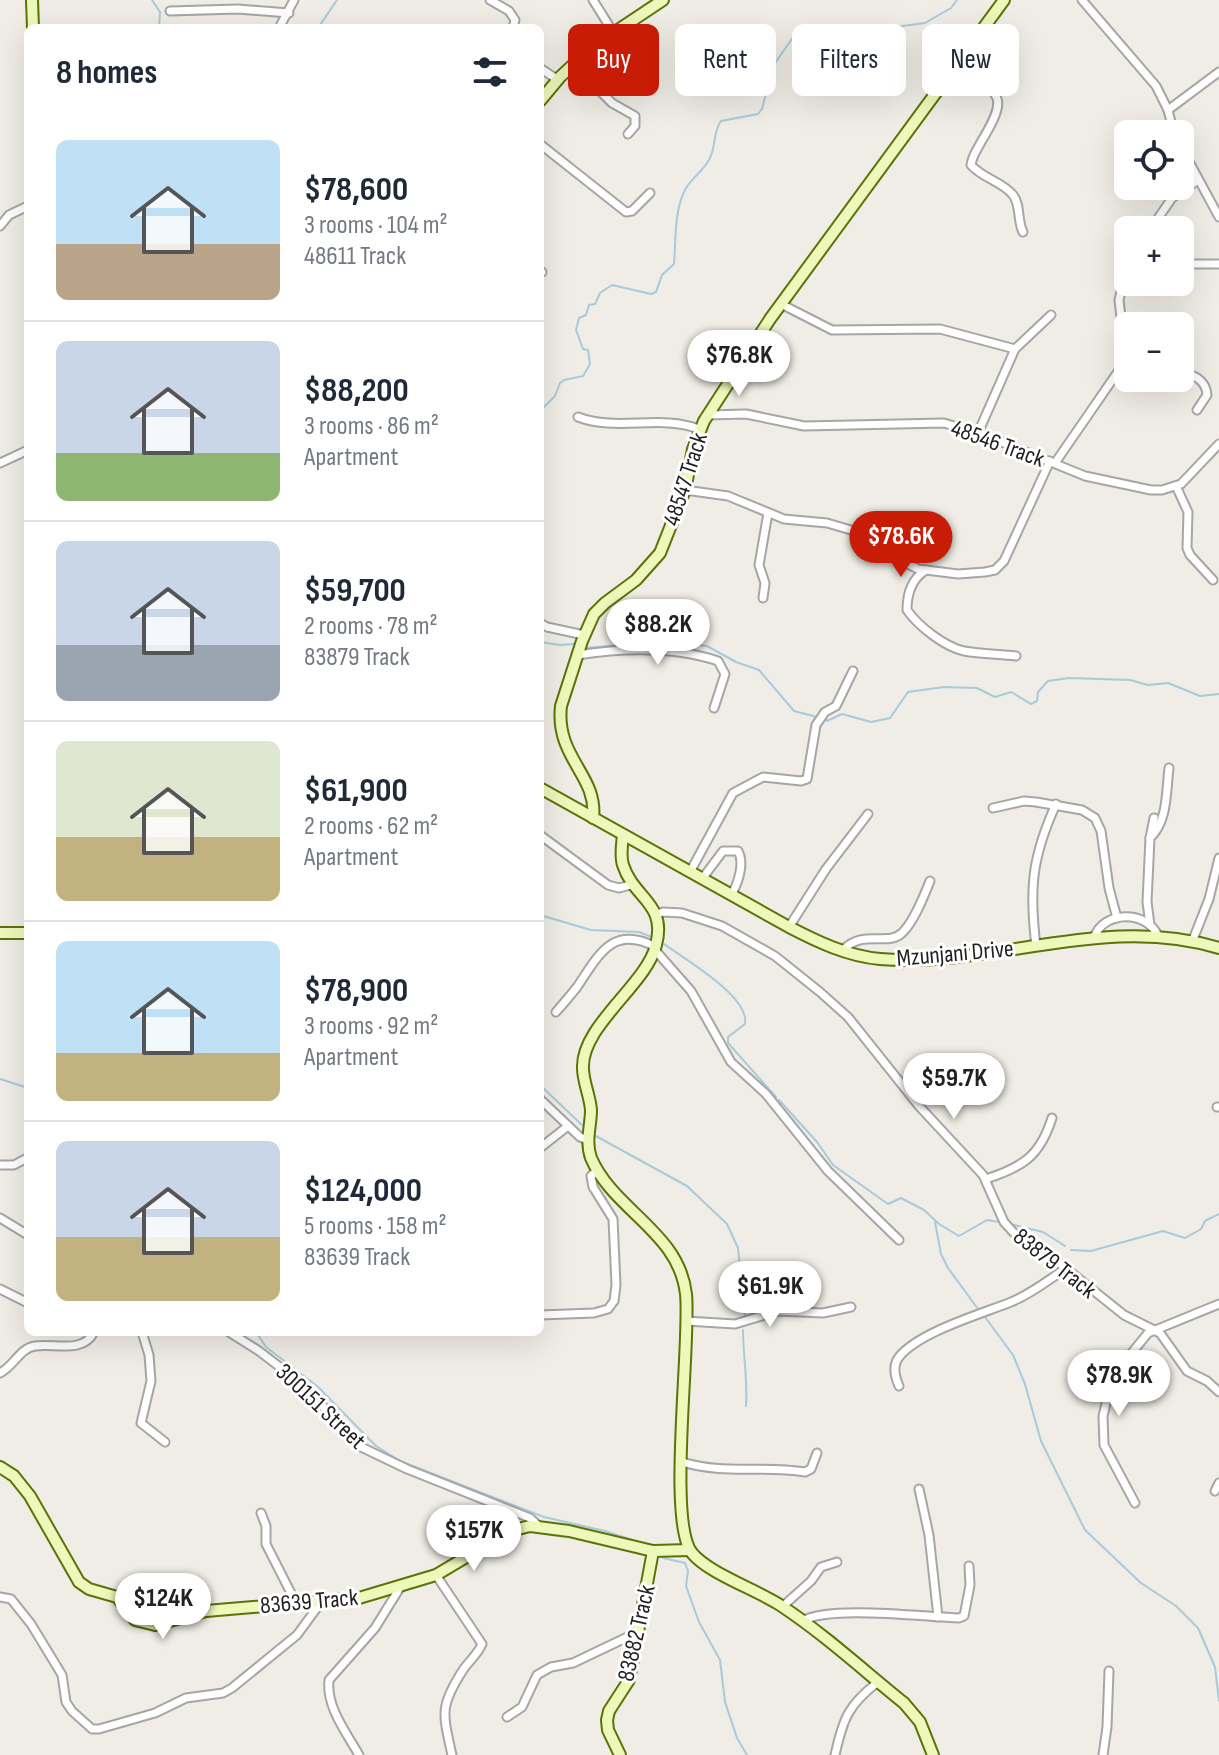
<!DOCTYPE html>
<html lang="en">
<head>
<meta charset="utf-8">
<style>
	body { margin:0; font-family:"Sofia Sans Condensed",sans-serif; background:#f6f6f7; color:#1f2937; height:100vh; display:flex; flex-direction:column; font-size:30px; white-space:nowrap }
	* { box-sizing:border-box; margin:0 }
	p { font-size:26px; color:#747a83 }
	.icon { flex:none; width:44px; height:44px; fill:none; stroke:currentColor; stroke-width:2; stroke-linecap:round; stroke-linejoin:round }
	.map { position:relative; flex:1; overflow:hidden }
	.side { position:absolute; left:24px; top:24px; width:520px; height:1312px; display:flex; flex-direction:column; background:#fff; border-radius:12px; box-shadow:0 8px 32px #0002 }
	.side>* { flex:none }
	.hud { position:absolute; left:568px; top:24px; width:530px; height:72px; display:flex; gap:16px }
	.tools { position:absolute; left:1114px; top:120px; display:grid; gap:16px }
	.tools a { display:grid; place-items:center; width:80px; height:80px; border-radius:12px; background:#fff; box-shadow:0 8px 32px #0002; font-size:40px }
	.price { position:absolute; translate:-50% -68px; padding:0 18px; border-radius:28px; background:#fff; color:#222; font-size:26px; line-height:52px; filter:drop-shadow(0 2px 4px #0008) }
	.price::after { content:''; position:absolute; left:50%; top:48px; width:24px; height:18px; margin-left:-12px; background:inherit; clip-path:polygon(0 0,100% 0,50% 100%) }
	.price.on { background:#c81c06; color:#fff }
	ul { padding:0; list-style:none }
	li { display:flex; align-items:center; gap:24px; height:200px; padding:0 32px }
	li+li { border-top:2px solid #e0e1e3 }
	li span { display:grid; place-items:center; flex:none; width:224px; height:160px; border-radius:12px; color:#555 }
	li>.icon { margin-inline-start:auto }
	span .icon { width:96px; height:96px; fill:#fffc; stroke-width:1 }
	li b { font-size:34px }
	h2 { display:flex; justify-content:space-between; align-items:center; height:96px; padding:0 32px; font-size:34px }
	.pill { padding:0 28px; border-radius:12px; background:#fff; box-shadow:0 8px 32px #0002; font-size:28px; line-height:72px }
	.pill.on { background:#c81c06; color:#fff }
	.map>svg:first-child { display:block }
</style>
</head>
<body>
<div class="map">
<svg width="1219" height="1755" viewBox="0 0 1219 1755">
	<rect width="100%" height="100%" fill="#efede5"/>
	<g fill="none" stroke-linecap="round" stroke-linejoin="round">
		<g stroke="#a7cadc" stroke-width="2">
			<polyline points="152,0 160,12 159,28"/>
			<polyline points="318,28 337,0"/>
			<path d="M540 422 543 408 555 396 560 383 564 380 583 376 590 364 588 350 583 349 576 330 579 318 586 315 589 305 595 304 600 293 612 285 651 294 656 292 662 275 674 264C676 240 674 209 686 188 693 177 705 169 710 158 716 146 713 131 721 121L758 114 762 109 773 66 794 36 806 29H880L925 23 951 8 957 0"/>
			<polyline points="540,642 560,645 574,644"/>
			<polyline points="585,648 667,641 707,646 736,662 759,670 794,711 817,717"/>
			<polyline points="824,718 827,721 842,714 871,722 890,718 908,692 944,687 977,688 995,697 1011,692 1031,704 1037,701 1038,692 1048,681 1069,678 1130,680 1148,685 1168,683 1200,696 1219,694"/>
			<polyline points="540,915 591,930 639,932 654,938"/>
			<path d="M664 944C685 959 750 997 745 1024L728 1037V1043L776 1097"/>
			<polyline points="0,1079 28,1088"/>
			<polyline points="540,1085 582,1125"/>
			<polyline points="779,1100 817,1142 833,1165 888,1204 901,1198 924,1210 939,1224 959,1236 987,1220 999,1222"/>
			<polyline points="594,1135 687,1186 727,1224 738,1248 745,1317"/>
			<polyline points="935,1222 941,1254 948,1268 978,1309"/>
			<polyline points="1014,1225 1043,1232 1065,1246"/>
			<polyline points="1071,1250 1091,1251 1163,1231 1185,1238 1201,1229 1205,1221 1219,1214"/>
			<polyline points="985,1317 1013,1355 1025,1384 1041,1441 1085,1530 1141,1583 1176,1606 1198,1628 1215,1667 1219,1701"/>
			<path d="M743 1330C743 1356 748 1380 746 1406"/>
			<polyline points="256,1332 266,1347 317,1386 376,1446 400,1461 544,1517 605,1531 645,1544"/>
			<polyline points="663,1558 685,1563 688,1571 686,1586 699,1622 720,1660 725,1702 737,1738 747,1755"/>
		</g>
		<defs>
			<g id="street">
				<polyline points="490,0 509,11 515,20 513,28"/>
				<polyline points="593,0 613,32"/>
				<polyline points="1082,0 1156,86 1168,110 1174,134"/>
				<polyline points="170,11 238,9 289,13"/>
				<polyline points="279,28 294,0"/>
				<polyline points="573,64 612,103 635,116 635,126 628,134"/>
				<path d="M955 65C998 95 1012 91 981 142 977 150 972 156 971 165 982 178 1003 182 1013 195 1021 205 1017 221 1023 232"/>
				<polyline points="540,68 558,80"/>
				<polyline points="1168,110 1219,72"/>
				<polyline points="540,144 626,212 632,211 650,193"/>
				<polyline points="1180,145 1219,217"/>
				<polyline points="0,226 9,215 28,206"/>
				<polyline points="1150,230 1172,198 1198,180"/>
				<polyline points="1180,264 1219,264"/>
				<polyline points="540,273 542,272"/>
				<polyline points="781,304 832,330 940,329 1015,349"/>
				<path d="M1180 371C1193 375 1206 379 1207 395L1197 410"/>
				<polyline points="708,415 746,414 804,426 944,423 987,436 1085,476 1151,490 1162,490 1181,484 1219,444"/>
				<path d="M578 417C617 432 660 414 699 429"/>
				<polyline points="978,433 1015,349 1051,315"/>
				<polyline points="0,463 28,450"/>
				<polyline points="1055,463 1126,360 1119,300 1125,275 1120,262 1128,246"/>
				<polyline points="1176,486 1188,512 1187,548 1190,555 1213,580"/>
				<polyline points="685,490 728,496 784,519 827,523 875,537 906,563 918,569 958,574 985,572 995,570 1004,561 1050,461"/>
				<path d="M926 570C911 579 907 594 907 610 918 626 945 647 964 651 981 654 999 654 1016 656"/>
				<polyline points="763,598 765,583 759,565 768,513"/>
				<polyline points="540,623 547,627 584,635"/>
				<path d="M577 655C623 648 673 646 718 661L725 674 714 708"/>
				<polyline points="993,808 1024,801 1036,802 1082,810 1095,818 1101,831 1109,888 1117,918"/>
				<polyline points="540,835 608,885 619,888 634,884"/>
				<polyline points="1150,838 1154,818"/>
				<polyline points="690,872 733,793 763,777 801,781 807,779 816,725 825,712 836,706 853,671"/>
				<path d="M702 879 723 851H738C745 863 738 884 731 895"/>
				<polyline points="657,914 663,912 682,913 722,926 775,956 820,992 848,1017 919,1106 983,1175 1004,1222 1014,1233 1043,1250 1124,1315 1160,1333 1187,1371 1207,1381 1219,1392"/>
				<path d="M1150 925 1147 902 1150 838C1168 821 1166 792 1169 768"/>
				<polyline points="789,927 826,869 868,814"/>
				<path d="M1094 938C1103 910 1147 910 1158 936"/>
				<polyline points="1192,942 1209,899 1219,858"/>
				<path d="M1036 946C1029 888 1032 857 1056 804"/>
				<polyline points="655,950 691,991 731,1062 766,1094 828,1171 899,1240"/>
				<path d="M842 951C863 928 888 947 902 933 914 922 924 896 930 881"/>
				<path d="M556 1012C563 1004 570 996 577 987 599 955 612 924 656 947"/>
				<polyline points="540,1099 580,1137 588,1140"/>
				<polyline points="1217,1107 1219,1107"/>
				<polyline points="540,1148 568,1126"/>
				<polyline points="0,1165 14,1165 27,1158"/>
				<path d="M986 1179C1023 1167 1040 1156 1052 1118"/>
				<polyline points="0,1218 28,1235"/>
				<polyline points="0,1289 28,1303"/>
				<polyline points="540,1315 594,1313 608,1309 614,1301 616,1285 613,1219 593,1187 591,1176 598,1169"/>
				<polyline points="686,1321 735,1324 778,1311 823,1313 851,1307"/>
				<polyline points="142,1332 149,1355 151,1381 141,1423 165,1442"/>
				<polyline points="229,1332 259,1351 307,1388 357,1445 407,1469 530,1518 539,1526"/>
				<path d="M0 1373C14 1366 20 1348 35 1346 55 1343 83 1354 94 1332"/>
				<path d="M899 1386C895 1377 892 1366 899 1357 919 1332 981 1314 1011 1302 1031 1294 1047 1281 1065 1269"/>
				<path d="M682 1462C726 1475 761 1465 805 1472L811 1469 817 1453"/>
				<polyline points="919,1489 929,1535 938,1617"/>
				<polyline points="1215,1491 1219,1483"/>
				<polyline points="1135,1503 1104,1445 1103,1416 1111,1383 1117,1371 1148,1333 1219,1304"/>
				<polyline points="261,1513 266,1526 266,1544 296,1603"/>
				<path d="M436 1575 482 1644C478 1654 469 1661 463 1670 439 1707 443 1714 452 1755"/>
				<polyline points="0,1597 11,1599 31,1624 62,1675 66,1702 72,1711 92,1729 99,1729 155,1713 186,1698 223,1693 232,1688 297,1635 322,1601"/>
				<polyline points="782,1607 811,1581 821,1567 837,1562"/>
				<path d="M802 1621C830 1605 924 1617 959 1618L964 1616 970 1585 969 1566"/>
				<polyline points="507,1717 522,1707 537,1675 551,1667 573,1663 638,1632"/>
				<path d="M359 1755C346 1732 326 1707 329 1680L375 1628 401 1586"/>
				<path d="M835 1755C843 1719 848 1705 878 1682"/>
				<polyline points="1103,1755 1107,1727 1109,1671"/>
			</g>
			<g id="secondary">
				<polyline points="32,0 33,28"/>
				<polyline points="540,101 560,77 591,48 663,0"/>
				<path d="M540 788 789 927C818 942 847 956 880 959 994 968 1104 913 1219 948"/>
				<path d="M593 818C598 775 555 758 561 706L582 641 594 614 605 603 636 580 660 553 685 490 693 449 704 421 770 319 1004 0"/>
				<path d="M623 835C622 845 620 856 623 865 634 899 667 903 656 945 647 984 581 1026 583 1068 583 1082 590 1096 591 1110 591 1126 585 1141 591 1158 614 1211 679 1232 686 1294 691 1343 667 1522 692 1553 708 1573 757 1590 780 1605 824 1634 863 1670 904 1703L920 1722 933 1755"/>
				<polyline points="0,933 28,933"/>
				<polyline points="0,1467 14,1476 30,1496 79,1582 89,1589 117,1597 135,1620 155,1625 206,1611 359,1598 436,1575 510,1531 530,1526 569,1531 653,1551 689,1550"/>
				<polyline points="620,1755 608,1730 607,1720 609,1711 629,1680 653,1551"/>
			</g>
		</defs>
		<use href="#street" stroke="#a6a6a6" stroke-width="11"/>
		<use href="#secondary" stroke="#5c7308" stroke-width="14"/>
		<use href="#street" stroke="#fff" stroke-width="7"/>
		<use href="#secondary" stroke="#eef8bb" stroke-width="10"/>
	</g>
	<g text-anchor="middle" stroke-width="6" stroke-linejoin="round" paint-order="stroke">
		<g font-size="24" fill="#1f1f1f" stroke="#fff">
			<text transform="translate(998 443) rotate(20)" y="8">48546 Track</text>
			<text transform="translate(685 479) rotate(-72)" y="8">48547 Track</text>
			<text transform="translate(955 953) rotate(-5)" y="8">Mzunjani Drive</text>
			<text transform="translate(1055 1263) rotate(38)" y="8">83879 Track</text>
			<text transform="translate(321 1406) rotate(43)" y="8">300151 Street</text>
			<text transform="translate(309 1601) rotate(-5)" y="8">83639 Track</text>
			<text transform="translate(636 1633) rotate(-77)" y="8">83882 Track</text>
		</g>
	</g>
</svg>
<div class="tools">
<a><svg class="icon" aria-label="locate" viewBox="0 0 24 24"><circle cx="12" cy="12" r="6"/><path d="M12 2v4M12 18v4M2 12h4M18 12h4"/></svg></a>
<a>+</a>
<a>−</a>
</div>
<b class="price" style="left:739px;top:398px">$76.8K</b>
<b class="price on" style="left:901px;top:579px">$78.6K</b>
<b class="price" style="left:658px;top:667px">$88.2K</b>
<b class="price" style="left:954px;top:1121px">$59.7K</b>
<b class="price" style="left:770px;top:1329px">$61.9K</b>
<b class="price" style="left:1119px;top:1418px">$78.9K</b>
<b class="price" style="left:474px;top:1573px">$157K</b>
<b class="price" style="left:163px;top:1641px">$124K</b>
<div class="hud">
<a class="pill on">Buy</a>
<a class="pill">Rent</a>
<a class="pill">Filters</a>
<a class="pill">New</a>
</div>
<section class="side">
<h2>8 homes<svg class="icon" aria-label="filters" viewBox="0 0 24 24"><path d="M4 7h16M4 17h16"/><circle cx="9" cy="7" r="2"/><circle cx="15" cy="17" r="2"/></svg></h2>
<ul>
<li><span style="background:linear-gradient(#bfe0f5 65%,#b9a48a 0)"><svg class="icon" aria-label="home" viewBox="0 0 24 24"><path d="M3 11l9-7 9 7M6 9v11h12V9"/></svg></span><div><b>$78,600</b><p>3 rooms · 104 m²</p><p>48611 Track</p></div></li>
<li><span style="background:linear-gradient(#c9d6e8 70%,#8fb573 0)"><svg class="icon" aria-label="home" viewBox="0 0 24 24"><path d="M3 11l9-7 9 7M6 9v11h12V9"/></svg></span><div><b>$88,200</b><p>3 rooms · 86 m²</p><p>Apartment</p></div></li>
<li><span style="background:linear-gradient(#c9d6e8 65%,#9aa5b1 0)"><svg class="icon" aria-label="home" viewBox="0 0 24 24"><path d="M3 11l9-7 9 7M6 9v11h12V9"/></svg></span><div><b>$59,700</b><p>2 rooms · 78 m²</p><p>83879 Track</p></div></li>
<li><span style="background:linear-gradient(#dfe7d0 60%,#c2b280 0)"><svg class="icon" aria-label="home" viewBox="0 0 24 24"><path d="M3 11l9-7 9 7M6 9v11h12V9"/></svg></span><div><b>$61,900</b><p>2 rooms · 62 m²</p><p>Apartment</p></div></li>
<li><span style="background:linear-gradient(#bfe0f5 70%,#c2b280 0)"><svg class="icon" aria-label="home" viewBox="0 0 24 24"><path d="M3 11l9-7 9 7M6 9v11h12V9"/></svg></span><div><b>$78,900</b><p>3 rooms · 92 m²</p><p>Apartment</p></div></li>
<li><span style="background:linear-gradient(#c9d6e8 60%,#c2b280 0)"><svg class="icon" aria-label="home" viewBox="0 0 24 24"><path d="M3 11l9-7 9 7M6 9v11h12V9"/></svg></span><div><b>$124,000</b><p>5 rooms · 158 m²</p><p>83639 Track</p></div></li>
</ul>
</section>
</div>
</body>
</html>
